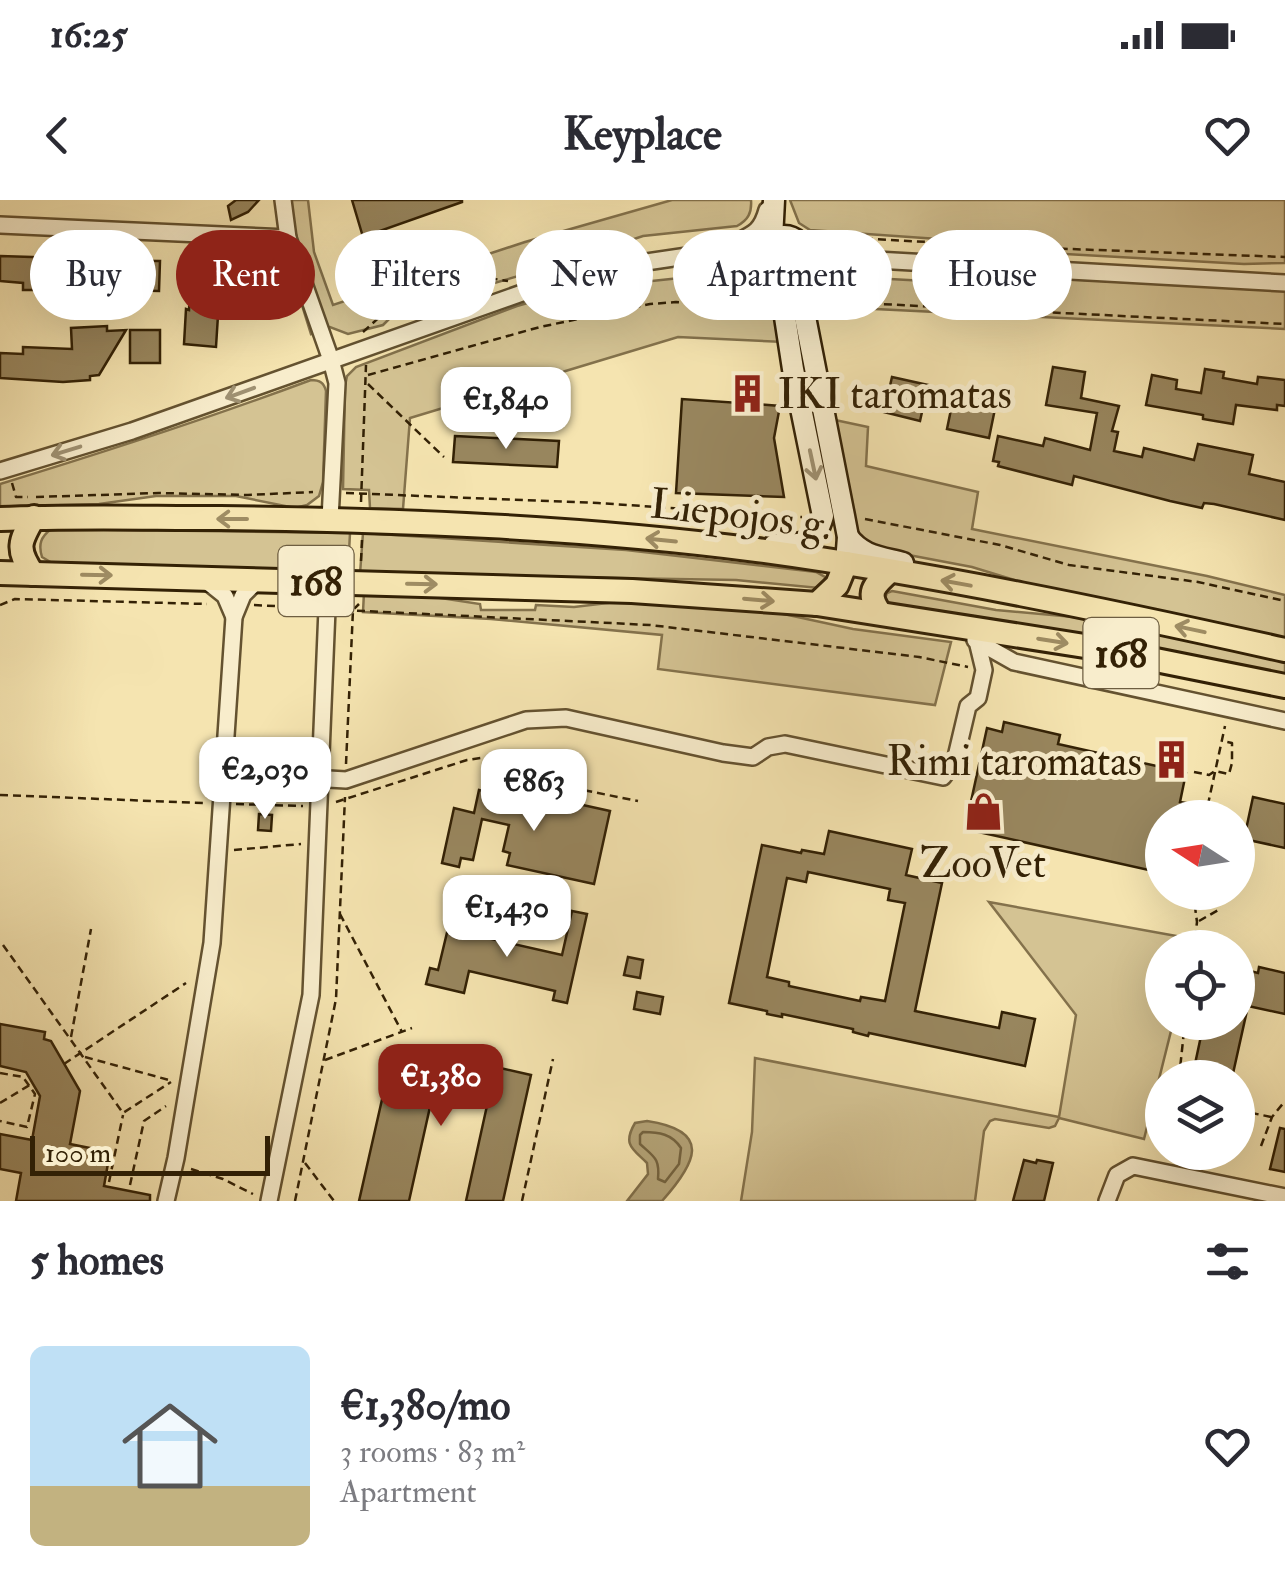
<!DOCTYPE html>
<html lang="en">
<head>
<meta charset="utf-8">
<style>
	body { margin:0; font-family:"IM FELL Double Pica",serif; background:#f2f2f3; color:#2b2b33; height:100vh; display:flex; flex-direction:column; font-size:38px; white-space:nowrap }
	* { box-sizing:border-box; margin:0 }
	p { font-size:32px; color:#7c7c81 }
	.icon { flex:none; width:55px; height:55px; fill:none; stroke:currentColor; stroke-width:2; stroke-linecap:round; stroke-linejoin:round }
	.map { position:relative; height:1001px; overflow:hidden }
	.panel { display:flex; flex-direction:column; background:#fff; flex:1 }
	.panel>* { flex:none }
	.guide { position:absolute; left:30px; top:30px; width:1225px; height:90px; display:flex; gap:20px }
	.needle { width:65px; rotate:282deg }
	.controls { position:absolute; left:1145px; top:600px; display:grid; gap:20px }
	.controls a { display:grid; place-items:center; width:110px; height:110px; border-radius:50%; background:#fff; box-shadow:0 10px 40px #0002; font-size:50px }
	.scale { position:absolute; left:30px; bottom:25px; width:240px; box-sizing:border-box; padding-left:10px; border:5px solid #332105; border-top:0; font-size:28px; line-height:35px; white-space:nowrap; color:#332105; -webkit-text-stroke:8px #f8edcc; paint-order:stroke }
	.price { position:absolute; translate:-50% -85px; padding:0 22px; border-radius:20px; background:#fff; color:#222; font-size:32px; line-height:65px; filter:drop-shadow(0 2px 5px #0008) }
	.price::after { content:''; position:absolute; left:50%; top:60px; width:30px; height:22px; margin-left:-15px; background:inherit; clip-path:polygon(0 0,100% 0,50% 100%) }
	.price.current { background:#8f2418; color:#fff }
	ul { padding:0; list-style:none }
	li { display:flex; align-items:center; gap:30px; height:250px; padding:0 30px }
	li span { display:grid; place-items:center; flex:none; width:280px; height:200px; border-radius:15px; color:#555 }
	li>.icon { margin-inline-start:auto }
	span .icon { width:120px; height:120px; fill:#fffc; stroke-width:1 }
	li b { font-size:42px }
	h2 { display:flex; justify-content:space-between; align-items:center; height:120px; padding:0 30px; font-size:42px }
	.pill { padding:0 35px; border-radius:45px; background:#fff; box-shadow:0 10px 40px #0002; font-size:35px; line-height:90px }
	.pill.current { background:#8f2418; color:#fff }
	.status { display:flex; justify-content:space-between; align-items:center; height:70px; padding:0 50px; background:#fff; direction:ltr }
	.status svg { height:28px; fill:currentColor }
	header { display:flex; justify-content:space-between; align-items:center; height:130px; padding:0 30px; background:#fff; font-size:45px; font-weight:700 }
	.map>svg:first-child { display:block }
</style>
</head>
<body>
<div class="status"><b>16:25</b><svg viewBox="0 0 49 12"><path d="M0 12V9h3v3zM5 12V6h3v6zM10 12V3h3v9zM15 12V0h3v12zM26 1h20v11H26zM47 4h2v5h-2z"/></svg></div>
<header><svg class="icon" aria-label="back" viewBox="0 0 24 24"><path d="M15 5l-7 7 7 7"/></svg>Keyplace<svg class="icon" aria-label="heart" viewBox="0 0 24 24"><path d="M12 20l-8-8c-3-5 5-10 8-4 3-6 11-1 8 4z"/></svg></header>
<div class="map">
<svg width="1285" height="1001" viewBox="0 0 1285 1001">
	<rect width="100%" height="100%" fill="#f5e4b0"/>
	<filter id="stains"><feTurbulence type="fractalNoise" baseFrequency=".002" numOctaves="4"/><feColorMatrix values="0 0 0 0 .2 0 0 0 0 .09 0 0 0 0 .02 0 0 0 .5 -.17"/></filter>
	<radialGradient id="worn" r=".72"><stop offset=".6" stop-color="#630" stop-opacity="0"/><stop offset="1" stop-color="#630" stop-opacity=".3"/></radialGradient>
	<g fill="#d4c393" stroke="#84724c" stroke-width="2.5">
		<path d="M278 0H308L314 52 333 105 525 42 672 0H751C752 13 748 20 737 26L643 36 546 68 491 84 466 85 402 106 383 125 348 134 330 127 311 134 283 44Z"/>
		<polygon points="790,0 1285,0 1285,63 1244,64 958,48 938,39 810,30 799,23"/>
		<path d="M753 73C777 81 778 120 784 142L678 137 410 218 403 309 370 308 369 290 343 289 345 186 347 176 356 167 517 106 559 94 595 87 699 76Z"/>
		<path d="M833 76 1002 85 1049 78 1285 91V129L814 106C813 90 816 79 833 76Z"/>
		<path d="M311 180C320 180 324 183 326 191L323 282 319 296 307 305 295 308 236 296H156L99 304 0 307V284C105 252 209 218 311 180Z"/>
		<polygon points="835,220 868,227 866,266 978,292 972,329 1207,376 1285,395 1285,439 1047,390 972,367 877,349 870,347 857,333"/>
		<path d="M51 329 350 333 348 372 57 366 42 357C38 344 41 337 51 329Z"/>
		<polygon points="363,333 626,350 816,372 825,377 827,382 819,388 736,380 360,374"/>
		<polygon points="892,391 996,410 1085,418 1285,462 1285,477 888,405 885,398 887,393"/>
		<polygon points="364,392 408,393 480,404 481,410 535,410 536,405 574,407 616,402 779,413 853,429 951,442 935,505 658,469 662,435 491,419 363,412"/>
		<polygon points="989,702 1193,739 1191,747 1162,748 1162,822 1173,823 1144,939 1059,918 1055,926 1049,928 995,919 990,921 984,931 975,1001 741,1001 752,932 755,858 1059,917 1076,815"/>
	</g>
	<path fill="#b3a276" stroke="#806e49" stroke-width="2.5" d="M647 921C714 931 695 964 662 1001H627L648 974 647 963C633 949 622 945 635 923Z"/>
	<g fill="none" stroke-linecap="round" stroke-linejoin="round">
		<path stroke="#73623e" stroke-width="2.5" d="M643 932C659 932 672 934 681 948L679 964 665 982 658 979C660 958 654 957 640 944V935Z"/>
	</g>
	<g fill="#98865e" stroke="#332105" stroke-width="2.5" fill-rule="evenodd">
		<polygon points="236,0 259,0 248,12 231,20 228,6"/>
		<polygon points="352,0 462,0 462,2 363,37"/>
		<polygon points="0,56 64,58 64,60 160,61 159,91 114,90 114,92 87,92 87,82 63,82 63,90 23,90 23,83 0,81"/>
		<polygon points="192,56 230,57 229,85 220,84 216,147 184,144 186,109 189,110"/>
		<polygon points="107,126 107,131 126,130 99,175 90,176 90,180 63,182 0,178 0,153 23,154 23,147 72,149 71,128"/>
		<rect x="130" y="130" width="30" height="33"/>
		<polygon points="1053,167 1085,172 1081,198 1119,206 1112,231 1118,232 1114,251 1142,257 1144,248 1194,260 1198,244 1253,255 1249,274 1285,282 1285,320 1214,304 1204,303 1202,308 1170,301 1074,276 1072,285 998,266 999,262 993,261 998,236 1043,246 1045,238 1090,250 1097,213 1046,205"/>
		<polygon points="1205,169 1224,172 1223,178 1257,184 1258,177 1285,180 1285,206 1277,205 1277,210 1236,205 1233,224 1203,219 1203,215 1146,205 1152,175 1177,180 1176,189 1201,193"/>
		<polygon points="892,177 928,185 920,221 884,212"/>
		<polygon points="978,187 995,191 993,198 997,199 989,238 947,229 955,190 977,195"/>
		<polygon points="740,188 757,189 756,204 780,206 774,238 784,297 676,293 682,199 739,203"/>
		<polygon points="455,236 559,241 557,267 453,262"/>
		<polygon points="1004,522 1060,535 1058,544 1161,567 1164,553 1182,558 1179,571 1186,573 1180,602 1192,604 1189,618 1162,618 1162,673 965,629 987,528 1002,532"/>
		<polygon points="479,590 508,596 515,590 610,611 594,684 507,665 510,653 503,651 509,625 482,619 473,660 461,658 459,667 442,663 454,608 474,613"/>
		<polygon points="1253,597 1285,604 1285,648 1244,639"/>
		<polygon points="259,614 272,615 271,631 258,630"/>
		<path d="M829 631 912 649 906 675 942 683 915 811 999 828 1002 812 1035 819 1025 866 869 833 868 836 853 832V829L782 814V817L767 814V811L729 803 762 645 801 653 802 650 824 654ZM808 672 890 689 888 700 905 703 885 801 861 797 860 801 789 786V782L767 777 787 678 806 682Z"/>
		<polygon points="572,711 587,714 567,803 553,800 555,791 469,771 464,793 426,784 430,768 438,770 451,716 473,721 470,734 562,755"/>
		<polygon points="628,757 643,760 640,778 624,775"/>
		<polygon points="1259,767 1285,773 1285,814 1248,806 1232,878 1192,878 1204,822 1238,822 1238,768 1258,773"/>
		<polygon points="637,792 663,797 660,814 634,809"/>
		<polygon points="0,824 45,832 44,839 51,841 80,891 70,944 110,952 104,986 150,995 150,1001 16,1001 21,973 0,969 0,934 32,940 40,896 26,872 0,866"/>
		<polygon points="393,851 440,862 439,867 494,880 496,867 531,875 503,1001 466,1001 490,892 436,880 409,1001 359,1001"/>
		<polygon points="1280,928 1285,929 1285,972 1270,969"/>
		<polygon points="1024,960 1036,963 1037,960 1053,963 1044,1001 1013,1001"/>
	</g>
	<g fill="none" stroke-linecap="round" stroke-linejoin="round">
		<defs>
			<g id="minor">
				<polyline points="283,0 288,38"/>
				<polyline points="0,25 288,38 331,160 337,183 330,319"/>
				<polyline points="798,42 857,56"/>
				<path d="M733 44C753 34 761 32 767 10"/>
				<polyline points="715,58 765,64"/>
				<polyline points="802,64 876,60 1285,83"/>
				<polyline points="802,101 812,79 829,63"/>
				<polyline points="0,271 132,231 539,87 619,66 768,44"/>
				<polyline points="205,380 225,396 234,417"/>
				<polyline points="975,440 1014,462 1285,521"/>
				<polyline points="225,573 346,580 526,520 566,518 723,553 753,557 768,547 785,544 943,577 955,561 968,506 978,498 984,470 977,441"/>
				<polyline points="166,1001 176,958 212,743 234,417 243,395 259,379"/>
				<polyline points="269,1001 311,795 327,409 335,392 347,383"/>
				<polyline points="1107,1001 1117,975 1133,966 1285,997"/>
			</g>
			<g id="secondary">
				<circle cx="784" cy="56" r="20"/>
				<polyline points="772,39 774,0"/>
				<polyline points="796,71 844,316 848,337 846,363"/>
				<path d="M773 73 783 104 793 169 823 316C815 346 800 345 774 345"/>
				<path d="M848 337C862 356 880 357 903 363"/>
			</g>
			<g id="primary">
				<path d="M0 319C73 316 147 318 220 318 399 320 579 327 757 350 934 374 1110 411 1285 450"/>
				<polyline points="0,373 632,391 817,404 1091,447 1285,486"/>
				<path d="M33 374C16 349 19 342 34 317"/>
				<polyline points="817,404 837,385 846,363"/>
				<path d="M880 413C866 393 873 386 890 371"/>
			</g>
		</defs>
		<use href="#minor" stroke="#645230" stroke-width="20"/>
		<use href="#secondary" stroke="#332105" stroke-width="25"/>
		<use href="#primary" stroke="#332105" stroke-width="28"/>
		<g stroke="#332105" stroke-width="2.5" stroke-dasharray="8 5" stroke-linecap="butt">
			<polyline points="852,38 1043,48 1285,57"/>
			<polyline points="819,101 1285,124"/>
			<polyline points="744,102 747,80"/>
			<polyline points="363,132 394,104 469,75 508,81"/>
			<polyline points="368,175 540,127 650,104 676,102 766,106"/>
			<polyline points="368,184 444,257"/>
			<polyline points="12,283 16,297 28,297"/>
			<polyline points="346,293 598,303 802,317"/>
			<polyline points="36,297 159,293 248,295 313,292"/>
			<polyline points="361,302 366,165"/>
			<polyline points="865,319 1000,345 1069,365 1198,382 1285,401"/>
			<polyline points="361,361 362,339"/>
			<polyline points="0,405 15,399 207,404"/>
			<polyline points="254,405 311,408"/>
			<polyline points="344,410 650,425 919,457 968,467"/>
			<polyline points="346,564 353,410 359,404"/>
			<polyline points="1194,572 1209,575 1215,571 1229,574 1232,563 1232,543 1222,541"/>
			<polyline points="0,595 203,603"/>
			<polyline points="336,602 467,560 481,558 568,587 638,601"/>
			<polyline points="236,604 303,606"/>
			<polyline points="1205,618 1225,526"/>
			<polyline points="234,650 301,644"/>
			<polyline points="1193,692 1197,722 1194,748"/>
			<polyline points="340,714 402,832"/>
			<polyline points="1199,721 1220,709"/>
			<polyline points="3,745 123,913 171,882"/>
			<polyline points="71,837 91,729"/>
			<polyline points="85,857 169,880"/>
			<polyline points="325,860 412,828"/>
			<polyline points="64,864 186,783"/>
			<polyline points="0,873 23,877 35,894 27,927 0,921"/>
			<polyline points="1179,878 1185,822"/>
			<polyline points="0,903 33,883"/>
			<polyline points="1238,910 1271,917"/>
			<polyline points="1261,946 1272,917 1285,901"/>
			<polyline points="305,963 334,1001"/>
			<polyline points="191,969 223,979 253,994"/>
			<polyline points="109,982 123,915"/>
			<polyline points="130,985 144,921 166,906"/>
			<polyline points="295,1001 336,799 345,597"/>
			<polyline points="522,1001 553,859"/>
		</g>
		<use href="#minor" stroke="#f8edcc" stroke-width="15"/>
		<use href="#secondary" stroke="#f8edcc" stroke-width="20"/>
		<use href="#primary" stroke="#f5e4b0" stroke-width="22"/>
	</g>
	<defs><path id="oneway-shaft" d="M-6 0H5M1.5-3L5.5 0L1.5 3" fill="none" stroke-width="1.6" stroke-linecap="round" stroke-linejoin="round" transform="scale(2.5)"/></defs>
	<g stroke="#9f9172">
		<use href="#oneway-shaft" transform="translate(240 193) rotate(160)"/>
		<use href="#oneway-shaft" transform="translate(66 251) rotate(163)"/>
		<use href="#oneway-shaft" transform="translate(813 265) rotate(78)"/>
	</g>
	<g stroke="#9e8c63">
		<use href="#oneway-shaft" transform="translate(232 319) rotate(-180)"/>
		<use href="#oneway-shaft" transform="translate(661 340) rotate(-174)"/>
		<use href="#oneway-shaft" transform="translate(97 375) rotate(1)"/>
		<use href="#oneway-shaft" transform="translate(956 383) rotate(-170)"/>
		<use href="#oneway-shaft" transform="translate(422 384) rotate(1)"/>
		<use href="#oneway-shaft" transform="translate(759 400) rotate(5)"/>
		<use href="#oneway-shaft" transform="translate(1190 429) rotate(-168)"/>
		<use href="#oneway-shaft" transform="translate(1053 441) rotate(9)"/>
	</g>
	<defs>
		<symbol id="building-bare" viewBox="-9 -9 18 18"><path d="M-4-6H4V6H1V3H-1V6H-4ZM-2.5-4.3h1.7v1.8h-1.7ZM.8-4.3h1.7v1.8H.8ZM-2.5-1h1.7V.8h-1.7ZM.8-1h1.7V.8H.8Z" fill="#8f2418" stroke="#f8edcc" stroke-width="2.5" paint-order="stroke"/></symbol>
		<symbol id="shop-bare" viewBox="-9 -9 18 18"><path d="M-5-2.5h2.3a2.7 3.5 0 0 1 5.4 0H5L5.5 6h-11ZM-1.5-2.5h3a1.5 2.3 0 0 0-3 0Z" fill="#8f2418" stroke="#f8edcc" stroke-width="2.5" paint-order="stroke"/></symbol>
	</defs>
	<g fill-rule="evenodd">
		<use href="#building-bare" x="720" y="166" width="55" height="55"/>
		<use href="#building-bare" x="1144" y="532" width="55" height="55"/>
		<use href="#shop-bare" x="956" y="584" width="55" height="55"/>
	</g>
	<g text-anchor="middle" stroke-width="10" stroke-linejoin="round" paint-order="stroke">
		<g fill="#f8edcc" stroke="#6e5e41" stroke-width="2.5">
			<rect x="278.5" y="346" width="75" height="70" rx="8"/>
			<rect x="1083.5" y="418" width="75" height="70" rx="8"/>
		</g>
		<g font-size="40" font-weight="bold" fill="#332105">
			<text x="316" y="395">168</text>
			<text x="1121" y="467">168</text>
		</g>
		<g font-size="42" fill="#332105" stroke="#f8edcc" text-anchor="start">
			<text x="778" y="208">IKI taromatas</text>
			<text x="1142" y="575" text-anchor="end">Rimi taromatas</text>
			<text x="983" y="677" text-anchor="middle">ZooVet</text>
		</g>
		<g font-size="42" fill="#332105" stroke="#f8edcc">
			<text transform="translate(741 313) rotate(7)" y="15">Liepojos g.</text>
		</g>
	</g>
	<rect width="100%" height="100%" filter="url(#stains)"/>
	<rect width="100%" height="100%" fill="url(#worn)"/>
</svg>
<div class="controls">
<a><svg class="needle" viewBox="-14 -14 28 28"><path d="M0-13l5 13h-10z" fill="#e53935"/><path d="M0 13l5-13h-10z" fill="#7c7c81"/></svg></a>
<a><svg class="icon" aria-label="locate" viewBox="0 0 24 24"><circle cx="12" cy="12" r="6"/><path d="M12 2v4M12 18v4M2 12h4M18 12h4"/></svg></a>
<a><svg class="icon" aria-label="layers" viewBox="0 0 24 24"><path d="M12 4l9 5-9 5-9-5zM3 14l9 5 9-5"/></svg></a>
</div>
<div class="scale">100 m</div>
<b class="price" style="left:506px;top:252px">€1,840</b>
<b class="price" style="left:265px;top:622px">€2,030</b>
<b class="price" style="left:534px;top:634px">€863</b>
<b class="price" style="left:507px;top:760px">€1,430</b>
<b class="price current" style="left:441px;top:929px">€1,380</b>
<div class="guide">
<a class="pill">Buy</a>
<a class="pill current">Rent</a>
<a class="pill">Filters</a>
<a class="pill">New</a>
<a class="pill">Apartment</a>
<a class="pill">House</a>
</div>
</div>
<section class="panel">
<h2>5 homes<svg class="icon" aria-label="filters" viewBox="0 0 24 24"><path d="M4 7h16M4 17h16"/><circle cx="9" cy="7" r="2"/><circle cx="15" cy="17" r="2"/></svg></h2>
<ul>
<li><span style="background:linear-gradient(#bfe0f5 70%,#c2b280 0)"><svg class="icon" aria-label="home" viewBox="0 0 24 24"><path d="M3 11l9-7 9 7M6 9v11h12V9"/></svg></span><div><b>€1,380/mo</b><p>3 rooms · 83 m²</p><p>Apartment</p></div><svg class="icon" aria-label="heart" viewBox="0 0 24 24"><path d="M12 20l-8-8c-3-5 5-10 8-4 3-6 11-1 8 4z"/></svg></li>
</ul>
</section>
</body>
</html>
